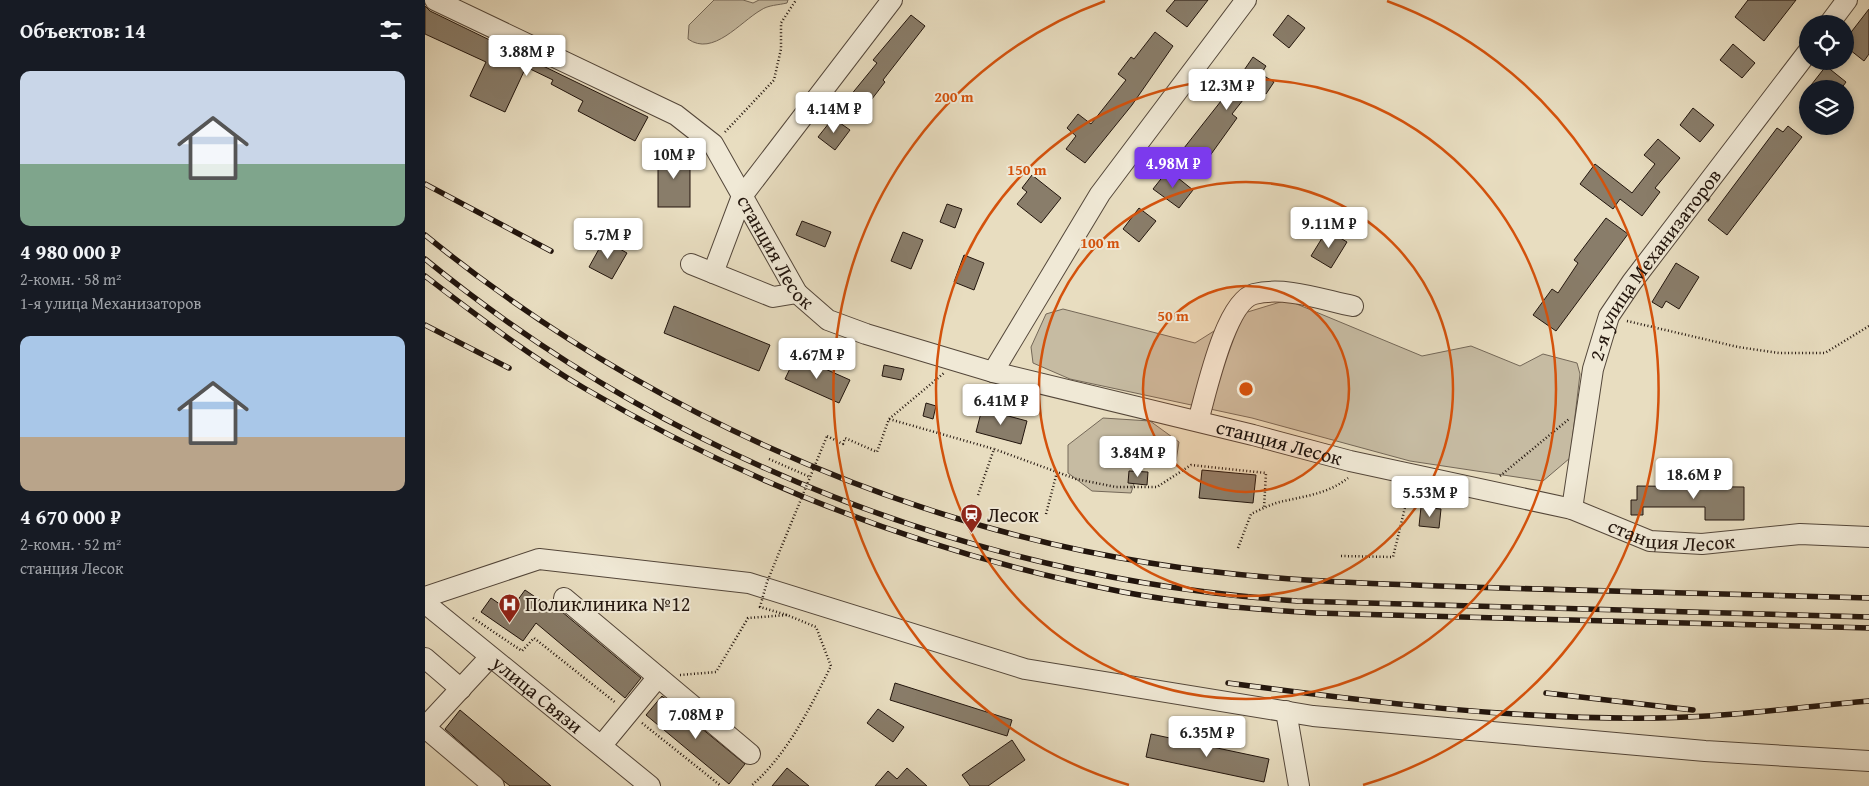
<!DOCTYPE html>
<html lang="ru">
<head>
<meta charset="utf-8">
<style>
	body { margin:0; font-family:"Gentium Book Plus",serif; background:#20242c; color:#f1f3f6; height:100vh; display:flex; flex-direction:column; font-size:19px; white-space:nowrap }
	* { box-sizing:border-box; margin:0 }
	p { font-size:16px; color:#9ea1a6 }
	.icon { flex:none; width:28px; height:28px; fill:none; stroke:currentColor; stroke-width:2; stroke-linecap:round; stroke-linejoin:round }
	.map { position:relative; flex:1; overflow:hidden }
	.details { display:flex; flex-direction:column; background:#171b24; width:425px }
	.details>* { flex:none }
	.fabs { position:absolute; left:1374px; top:15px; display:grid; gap:10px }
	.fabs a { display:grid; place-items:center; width:55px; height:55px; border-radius:50%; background:#171b24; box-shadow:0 2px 8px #0003; font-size:25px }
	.price { position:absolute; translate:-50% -42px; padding:0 11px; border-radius:5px; background:#fff; color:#222; font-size:16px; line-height:32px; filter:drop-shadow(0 1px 2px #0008) }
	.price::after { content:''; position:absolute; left:50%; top:30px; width:15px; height:11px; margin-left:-8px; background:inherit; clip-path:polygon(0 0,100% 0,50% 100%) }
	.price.on { background:#7c3aed; color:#fff }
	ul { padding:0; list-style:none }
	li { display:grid; align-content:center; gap:10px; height:265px; padding:0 20px }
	li span { display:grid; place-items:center; height:155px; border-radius:10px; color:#555 }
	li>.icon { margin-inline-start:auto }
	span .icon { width:90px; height:90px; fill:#fffc; stroke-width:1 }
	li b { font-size:21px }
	h2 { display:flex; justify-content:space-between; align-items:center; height:60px; padding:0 20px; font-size:21px }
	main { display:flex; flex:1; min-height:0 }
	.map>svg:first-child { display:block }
</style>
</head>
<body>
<main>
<section class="details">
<h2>Объектов: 14<svg class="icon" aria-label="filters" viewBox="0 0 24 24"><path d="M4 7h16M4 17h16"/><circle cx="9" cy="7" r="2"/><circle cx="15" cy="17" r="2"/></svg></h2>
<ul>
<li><span style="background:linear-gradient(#c9d6e8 60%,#7fa58c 0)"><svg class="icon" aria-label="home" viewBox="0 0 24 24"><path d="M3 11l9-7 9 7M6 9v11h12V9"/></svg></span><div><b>4 980 000 ₽</b><p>2-комн. · 58 m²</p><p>1-я улица Механизаторов</p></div></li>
<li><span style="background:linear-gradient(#a9c7e8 65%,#b9a48a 0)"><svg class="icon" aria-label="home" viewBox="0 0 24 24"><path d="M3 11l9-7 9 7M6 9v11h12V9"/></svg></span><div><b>4 670 000 ₽</b><p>2-комн. · 52 m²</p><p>станция Лесок</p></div></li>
</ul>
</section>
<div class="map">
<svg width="1444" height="786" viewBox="0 0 1444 786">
	<rect width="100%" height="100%" fill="#e8ddc0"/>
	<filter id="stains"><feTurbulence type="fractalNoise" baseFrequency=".004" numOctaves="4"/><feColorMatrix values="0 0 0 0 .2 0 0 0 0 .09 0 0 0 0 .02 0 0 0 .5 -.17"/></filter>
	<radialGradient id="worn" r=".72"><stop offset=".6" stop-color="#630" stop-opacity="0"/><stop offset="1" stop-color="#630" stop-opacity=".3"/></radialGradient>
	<g fill="#c6bba2" stroke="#746858">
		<path d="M289 0H318L328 3 334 0H363L362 3C354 5 343 5 336 10 315 22 288 57 263 39L264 25Z"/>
		<polygon points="862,300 997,356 1046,346 1095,366 1118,354 1152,363 1155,374 1145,458 1118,481 985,461 827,418 645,379 608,363 606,347 621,314 638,309 770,343 816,314"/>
		<polygon points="678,418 725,421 754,442 751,461 739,466 715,464 706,493 667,491 643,473 643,445"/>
	</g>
	<g fill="#897d6a" stroke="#22150d">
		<polygon points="750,0 783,0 762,27 741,11"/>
		<polygon points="1323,0 1371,0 1339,41 1310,17"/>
		<polygon points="0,6 5,11 223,117 210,141 153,111 158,101 126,84 128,80 101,67 80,112 45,96 61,62 0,34"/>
		<polygon points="1444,9 1444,54 1439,61 1420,46 1420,40"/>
		<polygon points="486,15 500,26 458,80 460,82 440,108 425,96 452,63 448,60"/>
		<polygon points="863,15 880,28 864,48 848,35"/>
		<polygon points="730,32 748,46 707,105 660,163 641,149 651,136 642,128 653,114 666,124 701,80 693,74 706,57 709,59"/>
		<polygon points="1308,44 1330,63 1317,78 1295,60"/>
		<polygon points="828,57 841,66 836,74 849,82 841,94 829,86 807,114 812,118 779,164 759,148 811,82"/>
		<polygon points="1401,66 1421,82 1416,89 1383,89"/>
		<polygon points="1268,108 1289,125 1275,142 1255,125"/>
		<polygon points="408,118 425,130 410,150 393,137"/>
		<polygon points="1363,126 1377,137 1302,235 1283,220 1352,128 1358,132"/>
		<polygon points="1233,139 1255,158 1230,188 1235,192 1217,216 1195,199 1188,209 1155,184 1170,164 1207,193 1230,164 1219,155"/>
		<rect x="233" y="154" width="32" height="53"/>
		<polygon points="743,170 768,190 754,208 728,189"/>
		<polygon points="607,175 636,198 616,223 592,204 602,192 597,188"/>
		<polygon points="522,204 537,209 530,228 515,222"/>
		<polygon points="714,208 731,221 714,242 698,229"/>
		<polygon points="1181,218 1203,234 1131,331 1108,315 1127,289 1133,293 1153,263 1149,260"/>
		<polygon points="377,221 406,232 400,247 371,235"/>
		<polygon points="902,230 922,242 906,268 886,256"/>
		<polygon points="478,232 498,240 486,269 466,261"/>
		<polygon points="179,240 202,253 187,279 164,267"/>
		<polygon points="539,255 559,263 549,290 529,282"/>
		<polygon points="1251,263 1274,277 1254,309 1241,301 1237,308 1227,302"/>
		<polygon points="249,306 345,345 334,371 239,333"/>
		<polygon points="371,356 425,380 414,403 360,379"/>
		<polygon points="459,365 479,369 476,380 457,376"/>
		<polygon points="501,403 511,406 508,419 498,416"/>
		<polygon points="557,409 602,421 596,444 551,432"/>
		<polygon points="777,470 831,475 828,503 774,498"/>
		<polygon points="704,471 723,472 722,485 703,483"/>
		<polygon points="1212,486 1319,487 1319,520 1280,520 1280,507 1218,507 1218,515 1206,515 1206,500 1212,500"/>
		<polygon points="996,507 1016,509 1014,528 994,526"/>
		<polygon points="100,590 128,609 130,606 216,678 200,698 111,623 98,641 56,612 66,598 76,605 84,595 92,601"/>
		<polygon points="470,683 587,720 582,736 465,700"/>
		<polygon points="237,696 320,764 304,784 221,715"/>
		<polygon points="453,709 479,727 468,742 442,723"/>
		<polygon points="35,710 126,786 85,786 80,782 20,729"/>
		<polygon points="726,734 844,759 839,782 721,757"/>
		<polygon points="587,740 600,760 563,786 545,786 537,775"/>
		<polygon points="362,768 384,786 347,786"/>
		<polygon points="482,768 502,786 450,786 463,771 472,779"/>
	</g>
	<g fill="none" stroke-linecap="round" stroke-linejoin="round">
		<defs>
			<g id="minor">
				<path id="s1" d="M10 0 251 115 288 144 372 293 403 320 441 334 568 372 828 435 925 461 1147 509 1225 541 1277 544 1375 534 1444 537"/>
				<polyline points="1404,24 1422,0"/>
				<polyline points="266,264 348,297 372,293"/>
				<polyline points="288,273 317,196 467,0"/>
				<polyline points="568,372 675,194 821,0"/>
				<path d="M773 421C781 394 800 302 829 294 860 286 898 300 928 306"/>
				<path id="s2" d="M1147 509 1168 369 1184 316 1207 282 1382 53"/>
				<polyline points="0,597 114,559 324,583 600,669 888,716 1280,751 1444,761"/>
				<polyline points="139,598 325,754"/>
				<path id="s3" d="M0 603 225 786"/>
				<polyline points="65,657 3,724 4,731 69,786"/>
				<polyline points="0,658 36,689"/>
				<polyline points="861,711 874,786"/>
				<polyline points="177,745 233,677"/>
			</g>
		</defs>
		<use href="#minor" stroke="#54473a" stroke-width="22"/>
		<g stroke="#22150d" stroke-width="2.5" stroke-dasharray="1 2.5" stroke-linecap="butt">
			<polyline points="300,132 349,80 356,49 356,23 371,0"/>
			<polyline points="1202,321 1313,347 1354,353 1400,353 1444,326"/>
			<polyline points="464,419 519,373"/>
			<polyline points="402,436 418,444 420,438 452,452 464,419 569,449"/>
			<polyline points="344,459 385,477"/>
			<polyline points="1075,476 1144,419"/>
			<polyline points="553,495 569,449 632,472"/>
			<polyline points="621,514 632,472 651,479 691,487 732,487 766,465 841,473 839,508"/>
			<path d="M813 548 826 514C837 509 848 503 859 501 882 496 904 493 923 478"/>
			<polyline points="916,556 968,557 984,491"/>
			<polyline points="48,618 97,651 109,638 191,703"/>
			<path d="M255 675 291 672 323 618 362 615 391 627 406 666C385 708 362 755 326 786"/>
			<polyline points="217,723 296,786"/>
		</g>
		<use href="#minor" stroke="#f0e9d6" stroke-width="20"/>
		<defs>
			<g id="rail">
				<polyline points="0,184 126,251"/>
				<path d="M0 235C205 402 464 522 725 563 841 582 959 584 1076 588 1199 591 1321 595 1444 598"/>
				<path d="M0 259C246 460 555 579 872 601L1444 617"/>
				<path d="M0 276C51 315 103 355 159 388 326 486 508 555 698 592 761 604 826 609 891 613L1444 628"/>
				<polyline points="0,325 84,368"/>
				<path d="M803 683C945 702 1089 720 1233 718 1303 717 1374 707 1444 701"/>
				<polyline points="1121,693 1268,710"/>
			</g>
		</defs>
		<use href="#rail" stroke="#22150d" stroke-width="5.5"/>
		<use href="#rail" stroke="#f0e9d6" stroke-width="4" stroke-dasharray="11" stroke-linecap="butt"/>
		<polyline stroke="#22150d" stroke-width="2.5" stroke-dasharray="1 2.5" stroke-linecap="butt" points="362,615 335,607 342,582 402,436"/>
	</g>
	<circle cx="821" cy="389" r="103" fill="#d4520c" fill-opacity=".12"/>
	<g fill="none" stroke="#d4520c" stroke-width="2.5">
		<circle cx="821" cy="389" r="103"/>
		<circle cx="821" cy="389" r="207"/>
		<circle cx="821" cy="389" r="310"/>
		<path d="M704 785A413 413 0 0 1 680 1M962 1A413 413 0 0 1 938 785"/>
	</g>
	<defs>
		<symbol id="station-pin" viewBox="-11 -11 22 30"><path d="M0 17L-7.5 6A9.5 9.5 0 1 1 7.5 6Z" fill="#8f2418" stroke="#f0e9d6"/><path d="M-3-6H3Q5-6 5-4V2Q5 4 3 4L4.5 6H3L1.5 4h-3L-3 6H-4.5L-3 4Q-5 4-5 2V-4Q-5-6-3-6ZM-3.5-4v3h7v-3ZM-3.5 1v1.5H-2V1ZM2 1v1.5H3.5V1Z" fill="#fff"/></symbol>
		<symbol id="hospital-pin" viewBox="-11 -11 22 30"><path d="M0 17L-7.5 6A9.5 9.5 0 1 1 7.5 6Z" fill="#8f2418" stroke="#f0e9d6"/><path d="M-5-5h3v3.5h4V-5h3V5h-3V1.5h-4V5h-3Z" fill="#fff"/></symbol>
	</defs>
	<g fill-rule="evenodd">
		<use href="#station-pin" x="534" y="502" width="25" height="34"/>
		<use href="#hospital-pin" x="72" y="592" width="25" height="34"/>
	</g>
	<g text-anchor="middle" stroke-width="4" stroke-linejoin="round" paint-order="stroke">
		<g font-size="20" fill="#22150d" stroke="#f0e9d6">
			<text dy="7" stroke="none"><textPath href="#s1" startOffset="439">станция Лесок</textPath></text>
			<text dy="7" stroke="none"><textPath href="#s2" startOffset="264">2-я улица Механизаторов</textPath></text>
			<text dy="7" stroke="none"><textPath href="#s1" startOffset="994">станция Лесок</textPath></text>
			<text dy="7" stroke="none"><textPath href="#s1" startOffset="1399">станция Лесок</textPath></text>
			<text dy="7" stroke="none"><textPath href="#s3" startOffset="145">улица Связи</textPath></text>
		</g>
		<g font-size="20" fill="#22150d" stroke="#f0e9d6" text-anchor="start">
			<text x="562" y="522">Лесок</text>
			<text x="100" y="611">Поликлиника №12</text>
		</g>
	</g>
	<circle cx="821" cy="389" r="8" fill="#d4520c" stroke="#f0e9d6" stroke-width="2.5"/>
	<g font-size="15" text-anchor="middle" font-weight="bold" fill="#d4520c" stroke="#f0e9d6" stroke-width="4" stroke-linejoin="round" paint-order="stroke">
		<text x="529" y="102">200 m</text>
		<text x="602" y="175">150 m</text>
		<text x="675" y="248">100 m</text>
		<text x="748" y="321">50 m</text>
	</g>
	<rect width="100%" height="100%" filter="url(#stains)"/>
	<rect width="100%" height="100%" fill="url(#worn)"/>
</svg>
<div class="fabs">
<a><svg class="icon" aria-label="locate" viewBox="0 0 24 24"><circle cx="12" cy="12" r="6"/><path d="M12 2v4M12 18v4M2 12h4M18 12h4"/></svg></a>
<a><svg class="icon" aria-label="layers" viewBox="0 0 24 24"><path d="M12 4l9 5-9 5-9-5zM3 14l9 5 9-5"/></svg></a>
</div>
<b class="price" style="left:102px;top:77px">3.88M ₽</b>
<b class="price" style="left:802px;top:111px">12.3M ₽</b>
<b class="price" style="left:409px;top:134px">4.14M ₽</b>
<b class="price" style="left:249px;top:180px">10M ₽</b>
<b class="price on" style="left:748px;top:189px">4.98M ₽</b>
<b class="price" style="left:904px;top:249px">9.11M ₽</b>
<b class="price" style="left:183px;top:260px">5.7M ₽</b>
<b class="price" style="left:392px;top:380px">4.67M ₽</b>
<b class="price" style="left:576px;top:426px">6.41M ₽</b>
<b class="price" style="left:713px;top:478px">3.84M ₽</b>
<b class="price" style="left:1269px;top:500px">18.6M ₽</b>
<b class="price" style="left:1005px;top:518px">5.53M ₽</b>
<b class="price" style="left:271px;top:740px">7.08M ₽</b>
<b class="price" style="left:782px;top:758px">6.35M ₽</b>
</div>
</main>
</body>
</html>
